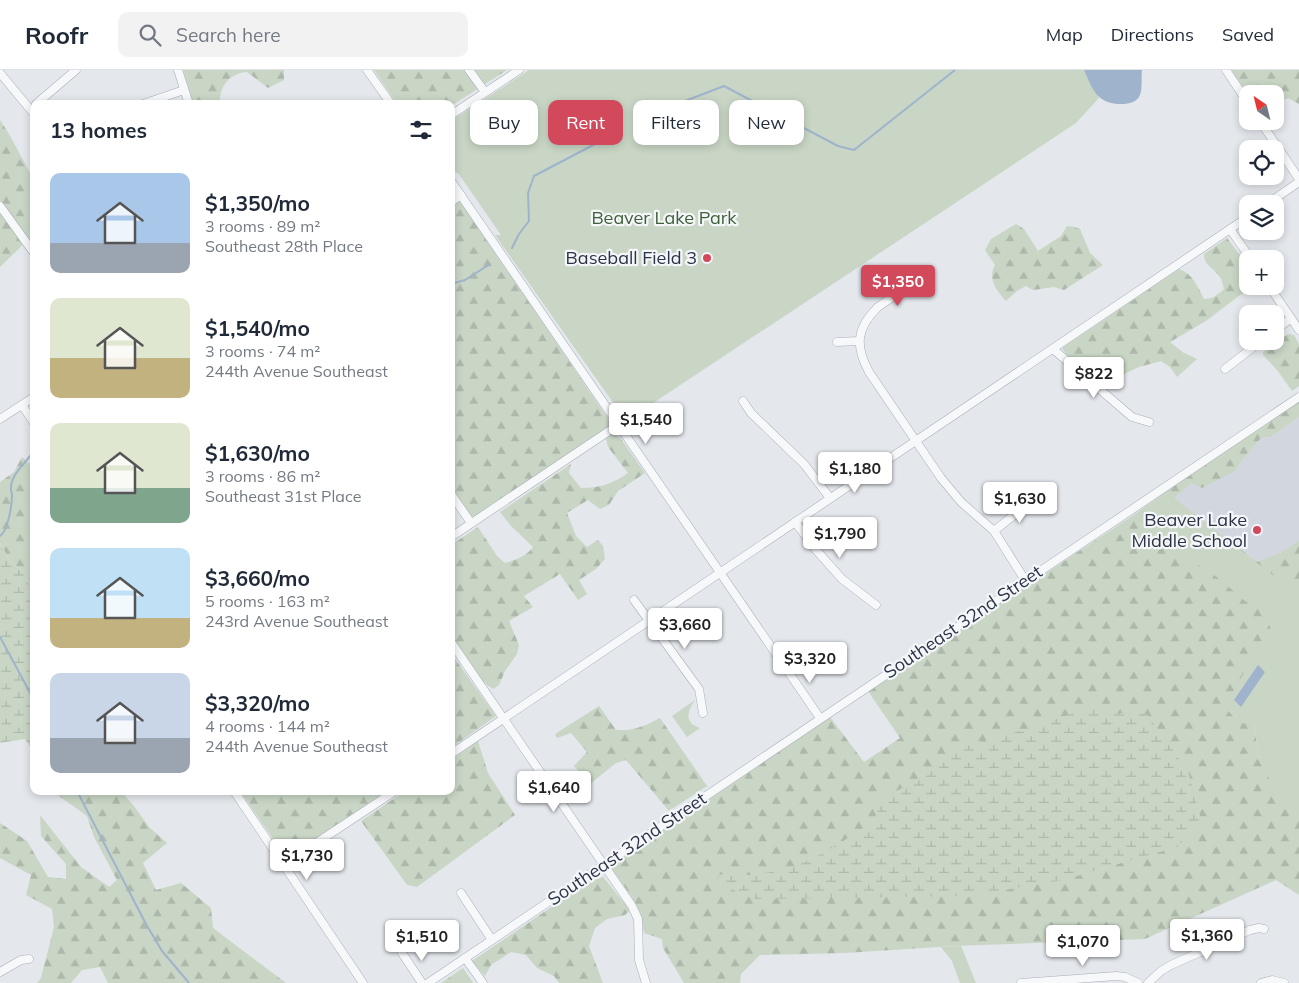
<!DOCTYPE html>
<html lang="en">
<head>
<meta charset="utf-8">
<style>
	body { margin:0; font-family:Mulish,sans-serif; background:#f2f2f3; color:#1f2937; height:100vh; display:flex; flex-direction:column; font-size:19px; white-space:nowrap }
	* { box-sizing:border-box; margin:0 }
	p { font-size:16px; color:#747a83 }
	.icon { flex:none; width:28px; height:28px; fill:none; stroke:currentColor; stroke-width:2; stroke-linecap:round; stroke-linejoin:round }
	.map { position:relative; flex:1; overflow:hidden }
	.panel { position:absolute; left:30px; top:30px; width:425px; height:695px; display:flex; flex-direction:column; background:#fff; border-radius:10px; box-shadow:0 2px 8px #0003 }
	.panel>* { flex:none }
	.top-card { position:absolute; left:470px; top:30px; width:475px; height:45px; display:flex; gap:10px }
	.needle { width:32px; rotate:325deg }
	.buttons { position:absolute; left:1239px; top:15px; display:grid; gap:10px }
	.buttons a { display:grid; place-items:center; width:45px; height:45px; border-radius:10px; background:#fff; box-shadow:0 2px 8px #0003; font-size:25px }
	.price { position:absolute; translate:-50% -42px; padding:0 11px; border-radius:5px; background:#fff; color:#222; font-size:16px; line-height:32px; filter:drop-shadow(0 1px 2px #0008) }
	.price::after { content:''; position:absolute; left:50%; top:30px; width:15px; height:11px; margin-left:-8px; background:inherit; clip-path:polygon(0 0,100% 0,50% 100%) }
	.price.selected { background:#d1495b; color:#fff }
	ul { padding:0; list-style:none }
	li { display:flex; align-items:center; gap:15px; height:125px; padding:0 20px }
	li span { display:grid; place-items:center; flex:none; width:140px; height:100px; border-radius:10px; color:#555 }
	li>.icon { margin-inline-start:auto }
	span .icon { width:60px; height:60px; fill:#fffc; stroke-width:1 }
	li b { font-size:21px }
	h2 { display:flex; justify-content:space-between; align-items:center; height:60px; padding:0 20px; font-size:21px }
	.tag { padding:0 18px; border-radius:10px; background:#fff; box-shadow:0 2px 8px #0003; font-size:18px; line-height:45px }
	.tag.selected { background:#d1495b; color:#fff }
	header { display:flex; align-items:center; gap:30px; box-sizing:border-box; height:70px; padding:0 25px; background:#fff; border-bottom:1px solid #e0e1e3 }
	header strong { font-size:24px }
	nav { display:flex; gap:28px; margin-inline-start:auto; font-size:18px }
	.search { width:350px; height:45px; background:#f2f2f3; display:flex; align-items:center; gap:12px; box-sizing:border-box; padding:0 18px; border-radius:10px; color:#747a83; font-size:19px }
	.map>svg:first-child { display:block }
</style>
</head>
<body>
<header>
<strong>Roofr</strong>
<div class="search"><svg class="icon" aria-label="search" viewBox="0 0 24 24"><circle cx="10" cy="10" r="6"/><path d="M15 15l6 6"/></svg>Search here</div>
<nav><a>Map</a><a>Directions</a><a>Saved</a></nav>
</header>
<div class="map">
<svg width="1299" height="913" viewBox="0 0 1299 913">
	<defs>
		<pattern id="forest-firs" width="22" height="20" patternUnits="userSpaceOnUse" patternTransform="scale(1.25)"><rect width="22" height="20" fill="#c9d6c5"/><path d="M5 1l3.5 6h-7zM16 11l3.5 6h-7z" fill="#adb8ab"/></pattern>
		<pattern id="wetland-marsh" width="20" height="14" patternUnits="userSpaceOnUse" patternTransform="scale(1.25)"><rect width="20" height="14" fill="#c9d6c5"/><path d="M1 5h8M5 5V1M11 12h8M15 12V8" fill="none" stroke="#adb8ab"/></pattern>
	</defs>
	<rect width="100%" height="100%" fill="#e4e7ec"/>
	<polygon fill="#d2d6de" points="1299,347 1299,525 1173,428 1192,413 1235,401 1243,389 1261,368 1271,367"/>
	<g fill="url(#forest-firs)">
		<path d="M183 0H284V10L268 18 247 2C230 3 219 16 220 34H193Z"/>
		<polygon points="374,0 507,0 451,36 451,34 397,34"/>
		<polygon points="1231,0 1299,0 1299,34 1288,28 1275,34 1275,24 1248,24"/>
		<polygon points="0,50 9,64 34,110 34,164 0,197"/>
		<polygon points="451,118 611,353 609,357 474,447 470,446 451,418"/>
		<path d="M1016 154 1024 159 1038 181 1061 166 1067 156 1074 157 1080 159 1090 183 1103 195 1064 220 1054 217 1033 220 1026 216 1017 221 1006 231C997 221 987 209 995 195L985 180 991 169Z"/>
		<path d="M1227 168 1247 194 1248 216H1259L1240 225 1206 251 1170 272 1184 283 1197 289 1177 307 1170 297 1161 291 1139 297 1126 303 1116 310 1096 309 1068 287 1062 278 1179 199C1192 203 1198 217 1204 229 1213 229 1217 225 1224 219 1223 215 1222 210 1220 207 1214 198 1204 196 1204 184Z"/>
		<polygon points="1288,264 1294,265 1299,274 1299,316 1292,321 1277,300 1263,285 1263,282"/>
		<polygon points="1299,330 1299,347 1271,367 1261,368 1243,389 1235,401 1202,418 1192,413 1174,428 1257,492 1280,483 1299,471 1299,585 1254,654 1258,683 1277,725 1299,747 1299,825 1276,810 1145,869 954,876 845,883 760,885 741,904 740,913 684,913 663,878 662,869 644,863 641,844 631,826 610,796 830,647 864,692 900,668 868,621 1135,444 1213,388"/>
		<path d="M613 364 621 369 645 403 618 421 609 435 600 439 588 430 567 443 576 466 587 477 598 470 603 476 605 489 596 499 579 510 587 524 578 530 560 504 524 526 533 537 509 551 519 575 517 584 505 601 499 615 493 619 481 610 451 566V475L478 457 497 486 505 493C515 490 527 486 533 477L511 456 500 442 571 394 569 403 581 418C599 418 613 414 628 403L608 377 606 368Z"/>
		<polygon points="22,387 34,398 34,525 22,500 10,491 0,473 0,412 14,402"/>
		<polygon points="451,583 496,646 451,678"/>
		<path d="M599 636 616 660C634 661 645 656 660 648L707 716 669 741 626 690 616 693 590 714 574 696 587 682 571 663 557 668 555 664Z"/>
		<polygon points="478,671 488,703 515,745 417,817 407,815 361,751 405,721 451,721 451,690"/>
		<polygon points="52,721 121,721 134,736 149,757 167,773 143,793 156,820 181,813 211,838 213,858 286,913 108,913 100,897 82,900 71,913 37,913 41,908 54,857 52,839 26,825 31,805 0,788 0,753 27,771 48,807 66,809 66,794 41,766 40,745 81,797 109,817 117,810 94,767 87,746"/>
		<polygon points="240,721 387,721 286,788"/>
		<polygon points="603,807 630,840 625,845 607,849 595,858 589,876 603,913 559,913 554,906 537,898 526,885 511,882 491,895 485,906 472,891 590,811"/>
		<polygon points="463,898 473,913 441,913"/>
	</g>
	<g fill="url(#wetland-marsh)">
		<polygon points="0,474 10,491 22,500 34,525 34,682 25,669 0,673"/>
		<polygon points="1092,636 1114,643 1147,644 1188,701 1202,753 1177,777 1063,810 969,826 756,829 716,813 719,805 728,803 748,805 788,800 823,783 873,753 882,728 919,710 959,678 1031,658"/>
	</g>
	<g fill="#c9d6c5">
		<polygon points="529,0 1084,0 1099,28 1076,53 626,351 495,165 501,165 458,103 451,101 451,51"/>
		<polygon points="1166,423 1299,525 1299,747 1277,726 1258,683 1254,654 1239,653 1223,635 1236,618 1252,586 1254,578 1271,560 1266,544 1245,531 1217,507 1194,492 1165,466 1135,444"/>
		<path d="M695 630C688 641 683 652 700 658L687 667 672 646Z"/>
		<polygon points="961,876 976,913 960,913 952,891 941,877"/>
	</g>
	<g fill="#9fb4cc">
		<path d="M1084 0H1142C1141 8 1143 21 1139 27 1136 32 1130 33 1125 34 1098 35 1094 23 1084 0Z"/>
		<polygon points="1258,595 1265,602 1241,637 1234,630"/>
	</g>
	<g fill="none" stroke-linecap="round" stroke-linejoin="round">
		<g stroke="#9fb4cc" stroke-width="2">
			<polyline points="637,52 659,41 724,16 838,76 854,80 955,0"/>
			<polyline points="512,178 519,164 529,151 528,123 534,106 618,62"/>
			<polyline points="451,214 465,210 490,194"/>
			<path d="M0 466C8 461 12 435 12 425 12 422 10 419 11 417 11 406 23 395 30 386"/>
			<polyline points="0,567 34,630"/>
			<polyline points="77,721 146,854 162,881 189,913"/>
		</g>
		<defs>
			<g id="minor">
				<polyline points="178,0 189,34"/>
				<polyline points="367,0 391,34"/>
				<polyline points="469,0 485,22"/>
				<polyline points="1226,0 1248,33"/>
				<polyline points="0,3 34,44"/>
				<polyline points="36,34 76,0"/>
				<polyline points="143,34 184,20"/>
				<polyline points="451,45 519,0"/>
				<polyline points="1260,51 1299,109"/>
				<polyline points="451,111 820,648"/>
				<polyline points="451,132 461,125"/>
				<polyline points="1267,134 1299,112"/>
				<polyline points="0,136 34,183"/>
				<polyline points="1230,159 1251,189"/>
				<path d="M930 201 878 237C856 258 855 276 869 302L941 408 961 432 994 461 1025 510"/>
				<polyline points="1269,216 1299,260"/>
				<polyline points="1275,261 1291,248"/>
				<polyline points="837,272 859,271"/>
				<polyline points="1053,279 1132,347 1149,352"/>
				<polyline points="1225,299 1261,271"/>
				<polyline points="743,331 751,343 804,394 830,428"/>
				<polyline points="22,335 34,353"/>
				<polyline points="0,349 34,327"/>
				<polyline points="451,424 471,453"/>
				<polyline points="795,452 817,481 842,509 876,535"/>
				<polyline points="994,461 1033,430"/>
				<polyline points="451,467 618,355"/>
				<polyline points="634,530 699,619 703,643"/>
				<polyline points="451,572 632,836 638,849 639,890 646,913"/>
				<polyline points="451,684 1248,147"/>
				<polyline points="234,721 363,913"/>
				<polyline points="283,795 395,721"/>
				<polyline points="461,823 492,870"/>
				<polyline points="402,883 422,913"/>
				<polyline points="465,888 483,913"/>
				<polyline points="0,902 21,890 29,889"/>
				<polyline points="428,913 1299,327"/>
				<polyline points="1021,913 1116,906 1125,907 1138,913"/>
				<polyline points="1148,913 1161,901 1171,895 1250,860 1259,858 1264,859"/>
				<polyline points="1261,913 1272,910 1284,913"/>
			</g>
		</defs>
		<use href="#minor" stroke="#a9aeb7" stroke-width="9"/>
		<use href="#minor" stroke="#f7f8fa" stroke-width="8"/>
	</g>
	<g fill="#d1495b" stroke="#f4f6f9" stroke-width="2">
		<circle cx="707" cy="188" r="5"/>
		<circle cx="1257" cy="460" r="5"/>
	</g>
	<g text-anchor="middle" stroke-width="4.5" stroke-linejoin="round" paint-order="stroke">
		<g font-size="18" fill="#3f6138" stroke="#f4f6f9">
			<text x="664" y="154">Beaver Lake Park</text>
		</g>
		<g font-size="18" fill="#2b3445" stroke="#f4f6f9" text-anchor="end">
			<text x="697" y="194">Baseball Field 3</text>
			<text x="1247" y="456">Beaver Lake<tspan x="1247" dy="21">Middle School</tspan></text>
		</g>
		<g font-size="18" fill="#2b3445" stroke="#f4f6f9">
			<text transform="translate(963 552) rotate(-34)" y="6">Southeast 32nd Street</text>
			<text transform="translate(627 779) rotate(-34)" y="6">Southeast 32nd Street</text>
		</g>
	</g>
</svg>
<div class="buttons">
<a><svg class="needle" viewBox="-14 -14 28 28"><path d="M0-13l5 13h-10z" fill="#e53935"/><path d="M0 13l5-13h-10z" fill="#747a83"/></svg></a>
<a><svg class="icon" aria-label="locate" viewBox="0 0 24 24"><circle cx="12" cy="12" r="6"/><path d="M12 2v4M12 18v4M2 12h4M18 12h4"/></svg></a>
<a><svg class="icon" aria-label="layers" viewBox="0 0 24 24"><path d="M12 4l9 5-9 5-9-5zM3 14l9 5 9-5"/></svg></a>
<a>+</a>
<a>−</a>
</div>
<b class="price selected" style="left:898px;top:237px">$1,350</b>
<b class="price" style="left:1094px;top:329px">$822</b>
<b class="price" style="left:646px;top:375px">$1,540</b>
<b class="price" style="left:855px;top:424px">$1,180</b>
<b class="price" style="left:1020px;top:454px">$1,630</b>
<b class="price" style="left:840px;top:489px">$1,790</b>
<b class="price" style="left:685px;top:580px">$3,660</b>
<b class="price" style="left:810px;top:614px">$3,320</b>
<b class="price" style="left:554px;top:743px">$1,640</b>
<b class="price" style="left:307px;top:811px">$1,730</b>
<b class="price" style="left:1207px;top:891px">$1,360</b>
<b class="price" style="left:422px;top:892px">$1,510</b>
<b class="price" style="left:1083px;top:897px">$1,070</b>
<div class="top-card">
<a class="tag">Buy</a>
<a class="tag selected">Rent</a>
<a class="tag">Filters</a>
<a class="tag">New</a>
</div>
<section class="panel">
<h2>13 homes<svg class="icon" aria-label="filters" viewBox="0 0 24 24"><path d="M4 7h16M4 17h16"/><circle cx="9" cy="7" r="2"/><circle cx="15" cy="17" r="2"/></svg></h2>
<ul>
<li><span style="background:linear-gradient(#a9c7e8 70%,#9aa5b1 0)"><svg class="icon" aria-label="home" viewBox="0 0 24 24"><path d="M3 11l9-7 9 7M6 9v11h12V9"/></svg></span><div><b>$1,350/mo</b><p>3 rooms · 89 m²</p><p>Southeast 28th Place</p></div></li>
<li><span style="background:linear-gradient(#dfe7d0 60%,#c2b280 0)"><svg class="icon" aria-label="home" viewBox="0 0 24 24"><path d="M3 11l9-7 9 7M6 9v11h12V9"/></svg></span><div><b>$1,540/mo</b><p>3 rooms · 74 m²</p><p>244th Avenue Southeast</p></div></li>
<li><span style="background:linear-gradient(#dfe7d0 65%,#7fa58c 0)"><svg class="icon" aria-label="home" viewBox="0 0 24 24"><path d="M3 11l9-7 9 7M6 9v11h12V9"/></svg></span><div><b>$1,630/mo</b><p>3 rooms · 86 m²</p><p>Southeast 31st Place</p></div></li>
<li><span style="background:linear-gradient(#bfe0f5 70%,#c2b280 0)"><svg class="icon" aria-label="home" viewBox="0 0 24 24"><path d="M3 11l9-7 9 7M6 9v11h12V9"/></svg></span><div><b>$3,660/mo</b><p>5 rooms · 163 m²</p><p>243rd Avenue Southeast</p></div></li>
<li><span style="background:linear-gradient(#c9d6e8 65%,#9aa5b1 0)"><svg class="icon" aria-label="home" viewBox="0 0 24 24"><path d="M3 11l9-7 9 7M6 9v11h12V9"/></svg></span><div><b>$3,320/mo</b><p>4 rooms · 144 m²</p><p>244th Avenue Southeast</p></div></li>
</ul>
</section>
</div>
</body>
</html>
